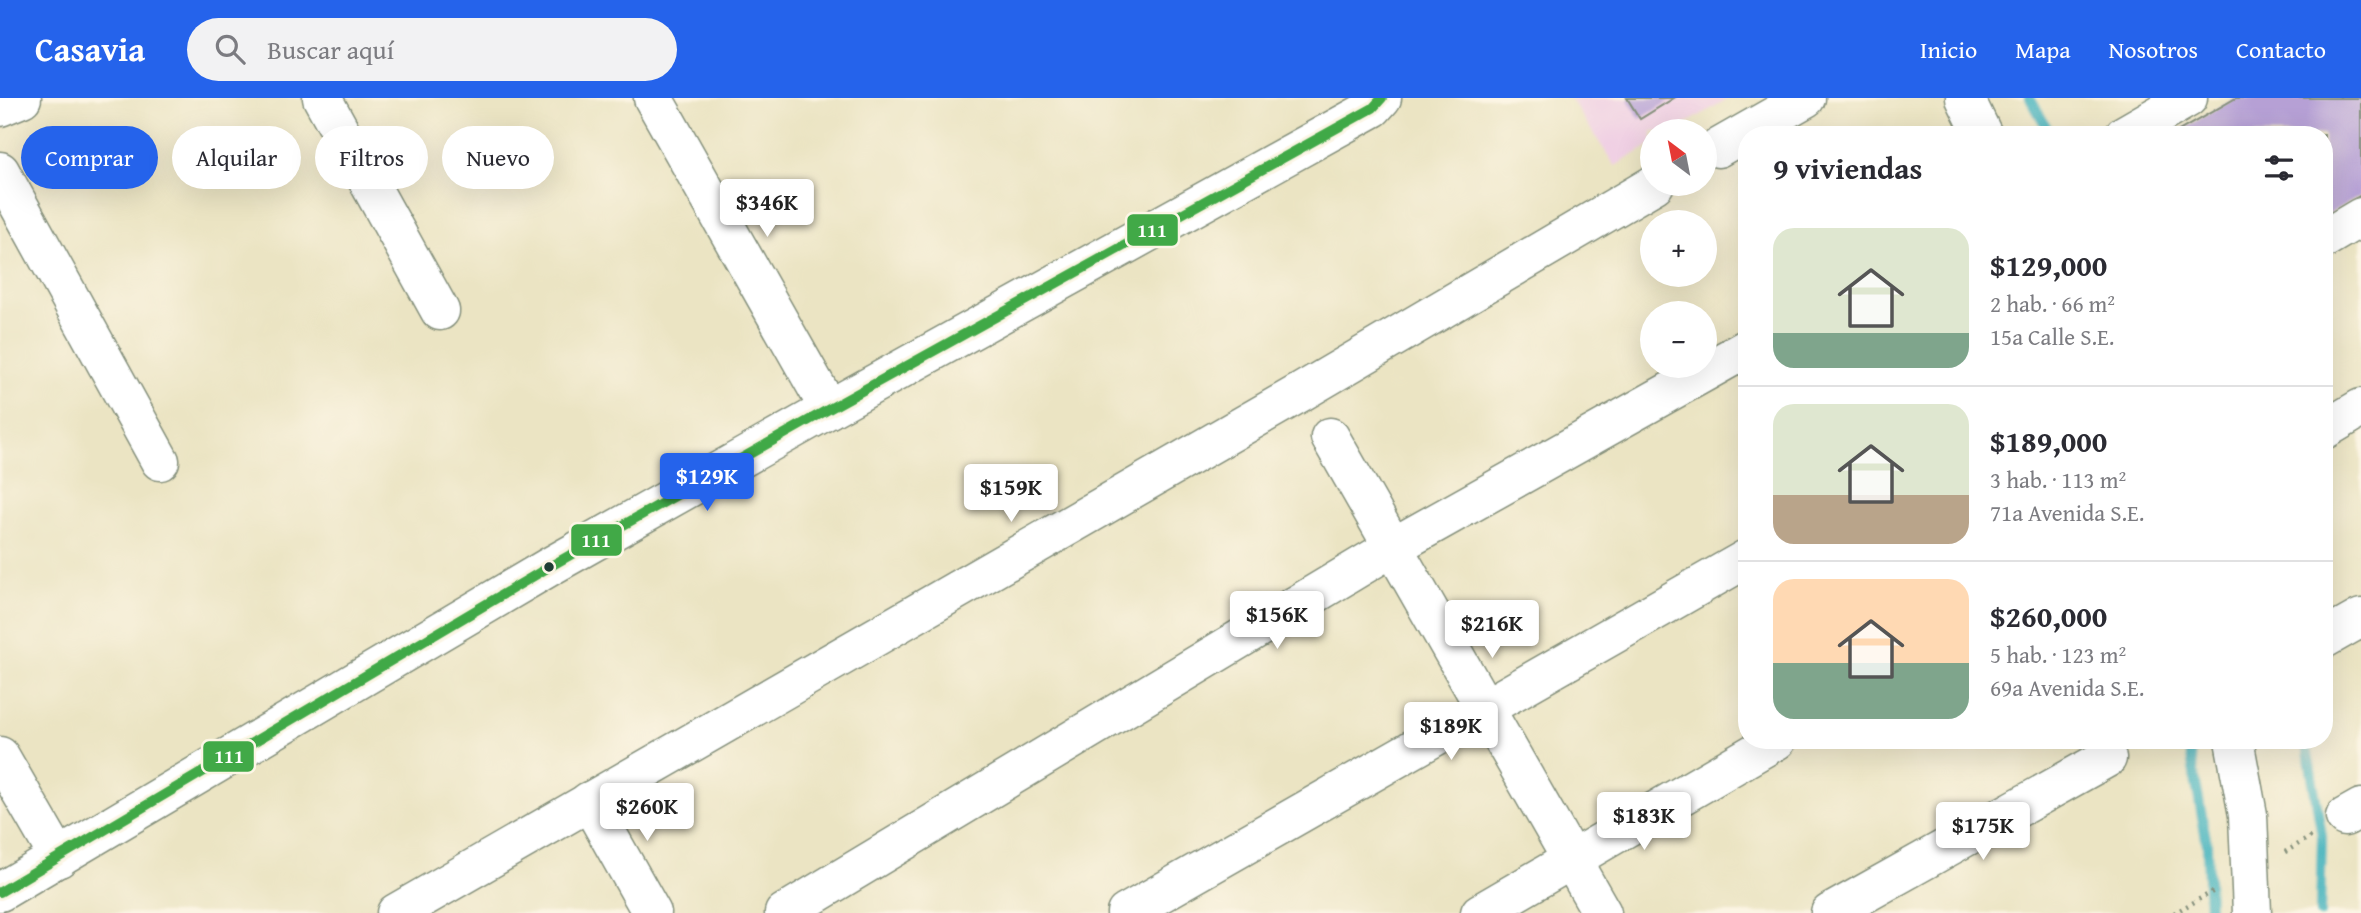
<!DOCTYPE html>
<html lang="es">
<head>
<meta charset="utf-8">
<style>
	body { margin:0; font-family:"Gentium Book Plus",serif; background:#f2f2f3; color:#2b2b33; height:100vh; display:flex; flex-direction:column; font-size:26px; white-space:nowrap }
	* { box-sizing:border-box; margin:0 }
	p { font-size:23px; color:#7c7c81 }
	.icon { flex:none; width:38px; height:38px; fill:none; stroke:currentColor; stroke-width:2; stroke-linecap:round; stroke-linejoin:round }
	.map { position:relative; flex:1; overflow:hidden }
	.drawer { position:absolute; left:1738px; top:28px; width:595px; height:623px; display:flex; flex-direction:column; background:#fff; border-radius:28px; box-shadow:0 7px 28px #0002 }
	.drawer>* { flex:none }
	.hud { position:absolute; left:21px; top:28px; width:665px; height:63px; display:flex; gap:14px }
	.needle { width:46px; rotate:328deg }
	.controls { position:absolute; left:1640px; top:21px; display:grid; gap:14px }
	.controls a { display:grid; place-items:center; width:77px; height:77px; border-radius:50%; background:#fff; box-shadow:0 7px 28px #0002; font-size:35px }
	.price { position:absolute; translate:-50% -60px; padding:0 16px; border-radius:7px; background:#fff; color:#222; font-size:23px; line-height:46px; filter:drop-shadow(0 2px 4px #0008) }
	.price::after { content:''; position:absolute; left:50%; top:42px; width:21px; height:16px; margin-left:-10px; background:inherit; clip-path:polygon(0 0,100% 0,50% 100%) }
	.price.current { background:#2563eb; color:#fff }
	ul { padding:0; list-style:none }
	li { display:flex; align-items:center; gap:21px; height:175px; padding:0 35px }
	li+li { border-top:2px solid #e1e1e2 }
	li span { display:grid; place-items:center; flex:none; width:196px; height:140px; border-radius:21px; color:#555 }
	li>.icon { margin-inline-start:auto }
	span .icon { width:84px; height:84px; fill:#fffc; stroke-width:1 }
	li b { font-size:30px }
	h2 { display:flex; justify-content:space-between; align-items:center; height:84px; padding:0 35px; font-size:30px }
	.tag { padding:0 24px; border-radius:32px; background:#fff; box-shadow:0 7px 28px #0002; font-size:24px; line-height:63px }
	.tag.current { background:#2563eb; color:#fff }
	header { display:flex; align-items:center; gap:42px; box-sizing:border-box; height:98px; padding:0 35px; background:#2563eb; color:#fff }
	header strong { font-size:33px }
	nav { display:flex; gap:38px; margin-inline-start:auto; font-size:24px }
	.search { width:490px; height:63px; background:#f2f2f3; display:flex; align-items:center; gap:18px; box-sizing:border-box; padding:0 24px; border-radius:38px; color:#7c7c81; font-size:26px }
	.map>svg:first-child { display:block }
</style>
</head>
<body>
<header>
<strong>Casavia</strong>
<div class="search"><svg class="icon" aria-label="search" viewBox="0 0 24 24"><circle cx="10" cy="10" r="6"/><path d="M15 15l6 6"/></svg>Buscar aquí</div>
<nav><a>Inicio</a><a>Mapa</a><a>Nosotros</a><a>Contacto</a></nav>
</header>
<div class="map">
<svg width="2361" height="815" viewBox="0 0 2361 815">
	<rect width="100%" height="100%" fill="#fcf5e5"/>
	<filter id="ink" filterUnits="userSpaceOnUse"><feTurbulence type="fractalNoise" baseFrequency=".0143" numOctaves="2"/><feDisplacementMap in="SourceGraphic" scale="14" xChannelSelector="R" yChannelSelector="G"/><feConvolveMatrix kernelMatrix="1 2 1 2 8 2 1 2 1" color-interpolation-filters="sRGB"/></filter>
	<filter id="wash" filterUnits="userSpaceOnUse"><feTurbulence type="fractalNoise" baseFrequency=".00686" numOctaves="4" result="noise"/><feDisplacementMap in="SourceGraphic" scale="28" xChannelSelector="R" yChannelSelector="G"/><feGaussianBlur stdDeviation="1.57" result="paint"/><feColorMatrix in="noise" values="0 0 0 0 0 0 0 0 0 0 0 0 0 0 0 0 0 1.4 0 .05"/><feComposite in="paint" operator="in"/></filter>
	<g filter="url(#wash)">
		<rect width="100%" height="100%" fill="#ebe4c3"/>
		<polygon fill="#f0d0e4" points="1570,0 1729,0 1674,33 1652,33 1652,46 1615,68"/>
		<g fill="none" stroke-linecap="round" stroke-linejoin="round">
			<g stroke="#42b2bd" stroke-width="10">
				<polyline points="2030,0 2051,37"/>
				<polyline points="2188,642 2207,746 2209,815"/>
				<polyline points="2306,642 2322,738 2320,815"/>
			</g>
		</g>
		<g id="blocks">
			<g fill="#b6a0d5">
				<polygon points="1627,0 1674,0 1640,21"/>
				<polygon points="2236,0 2361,0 2361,97 2324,119 2324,37 2172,37"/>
			</g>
		</g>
	</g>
	<g filter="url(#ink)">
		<use href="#blocks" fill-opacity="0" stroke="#85907c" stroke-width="2"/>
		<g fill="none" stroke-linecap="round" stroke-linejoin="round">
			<defs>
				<g id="minor">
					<polyline points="322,0 440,213"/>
					<polyline points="653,0 829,311"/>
					<polyline points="1965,0 1983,37"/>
					<polyline points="0,9 22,0"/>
					<polyline points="2124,37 2188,0"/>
					<polyline points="1718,50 1806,0"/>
					<polyline points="0,73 160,363"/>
					<polyline points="2324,141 2361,119"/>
					<polyline points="2324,332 2361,310"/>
					<polyline points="1330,339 1602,815"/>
					<polyline points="2324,541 2361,520"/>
					<polyline points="2234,642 2248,717 2252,815"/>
					<polyline points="0,658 59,760"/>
					<polyline points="589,703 652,815"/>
					<polyline points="2345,719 2361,710"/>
					<polyline points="0,794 549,469 829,311 1373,10 1382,0"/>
					<polyline points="396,815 1303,293 1655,86"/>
					<polyline points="784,815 1393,449 1746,251"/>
					<polyline points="1126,815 1746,461"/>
					<polyline points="1480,815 1777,642"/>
					<polyline points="1830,815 2107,660"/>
				</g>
			</defs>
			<use href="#minor" stroke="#85907c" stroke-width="41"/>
			<g stroke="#85907c" stroke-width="4.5" stroke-dasharray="2 5" stroke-linecap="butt">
				<polyline points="2285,754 2314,737"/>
				<polyline points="2174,815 2216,792"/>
			</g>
			<use href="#minor" stroke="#fff" stroke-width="38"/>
			<defs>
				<polyline id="bus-1" points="0,794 549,469 829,311 1373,10 1382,0"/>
			</defs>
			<use href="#bus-1" stroke="#fcf5e5" stroke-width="16"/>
			<use href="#bus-1" stroke="#41a947" stroke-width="10"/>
		</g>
	</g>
	<circle fill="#1f3d34" stroke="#fcf5e5" stroke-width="2.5" cx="549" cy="469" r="6"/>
	<g stroke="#fcf5e5" stroke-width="2.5">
		<rect x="1126" y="115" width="53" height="34" rx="7" fill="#41a947"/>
		<rect x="570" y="425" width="53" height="34" rx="7" fill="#41a947"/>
		<rect x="202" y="642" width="53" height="33" rx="7" fill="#41a947"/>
	</g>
	<g font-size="19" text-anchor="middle" font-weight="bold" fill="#fff">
		<text x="1152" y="139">111</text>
		<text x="596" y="449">111</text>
		<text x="229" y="665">111</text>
	</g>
</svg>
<div class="controls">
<a><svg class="needle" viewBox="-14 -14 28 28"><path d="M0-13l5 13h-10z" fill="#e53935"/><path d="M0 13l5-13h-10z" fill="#7c7c81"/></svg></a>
<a>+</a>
<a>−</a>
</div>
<b class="price" style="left:767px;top:141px">$346K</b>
<b class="price current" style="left:707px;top:415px">$129K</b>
<b class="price" style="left:1011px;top:426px">$159K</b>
<b class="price" style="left:1277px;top:553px">$156K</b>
<b class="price" style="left:1492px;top:562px">$216K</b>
<b class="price" style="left:1451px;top:664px">$189K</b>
<b class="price" style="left:647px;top:745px">$260K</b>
<b class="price" style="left:1644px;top:754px">$183K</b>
<b class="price" style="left:1983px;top:764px">$175K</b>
<div class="hud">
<a class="tag current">Comprar</a>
<a class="tag">Alquilar</a>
<a class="tag">Filtros</a>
<a class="tag">Nuevo</a>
</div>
<section class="drawer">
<h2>9 viviendas<svg class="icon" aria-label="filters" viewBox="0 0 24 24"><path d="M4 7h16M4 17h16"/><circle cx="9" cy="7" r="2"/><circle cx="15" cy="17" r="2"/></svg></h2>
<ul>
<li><span style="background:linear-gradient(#dfe7d0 75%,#7fa58c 0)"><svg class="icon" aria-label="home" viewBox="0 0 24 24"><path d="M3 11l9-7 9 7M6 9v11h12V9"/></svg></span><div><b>$129,000</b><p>2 hab. · 66 m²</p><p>15a Calle S.E.</p></div></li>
<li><span style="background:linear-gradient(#dfe7d0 65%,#b9a48a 0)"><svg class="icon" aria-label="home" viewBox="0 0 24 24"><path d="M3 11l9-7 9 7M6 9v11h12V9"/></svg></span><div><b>$189,000</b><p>3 hab. · 113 m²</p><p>71a Avenida S.E.</p></div></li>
<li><span style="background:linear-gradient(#ffd9b3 60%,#7fa58c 0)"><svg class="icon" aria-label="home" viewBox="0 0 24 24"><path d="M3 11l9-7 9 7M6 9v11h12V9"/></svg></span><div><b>$260,000</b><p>5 hab. · 123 m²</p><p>69a Avenida S.E.</p></div></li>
</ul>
</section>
</div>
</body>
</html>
